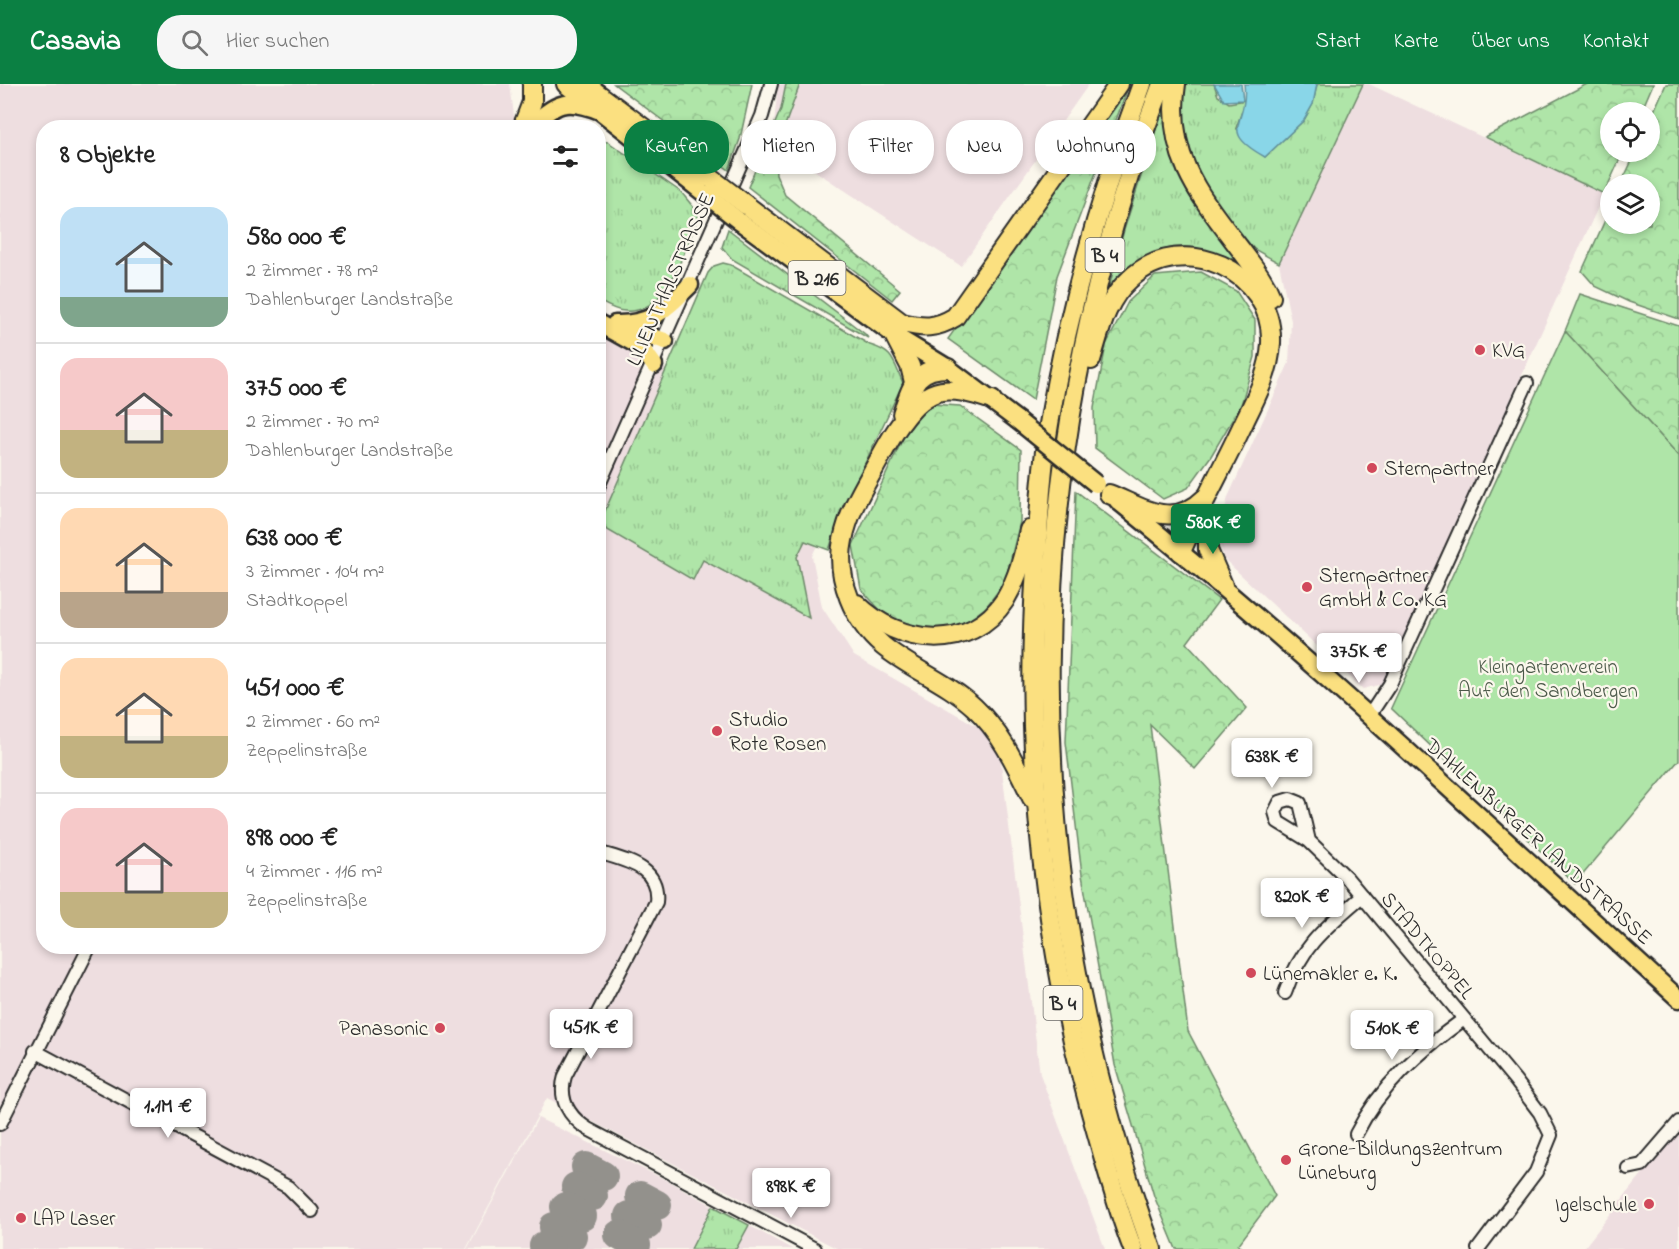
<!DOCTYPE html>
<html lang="de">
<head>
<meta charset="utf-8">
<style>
	body { margin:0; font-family:"Indie Flower",sans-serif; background:#f6f6f6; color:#222; height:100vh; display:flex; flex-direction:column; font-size:22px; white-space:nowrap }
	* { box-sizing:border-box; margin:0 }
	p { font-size:20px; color:#767676 }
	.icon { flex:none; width:33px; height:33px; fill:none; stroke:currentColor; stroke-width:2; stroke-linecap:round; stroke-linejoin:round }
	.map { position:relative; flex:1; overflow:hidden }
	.panel { position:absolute; left:36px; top:36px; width:570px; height:834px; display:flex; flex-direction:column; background:#fff; border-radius:24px; box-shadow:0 3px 9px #0003 }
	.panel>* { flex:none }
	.banner { position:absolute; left:624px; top:36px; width:570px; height:54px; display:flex; gap:12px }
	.buttons { position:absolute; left:1600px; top:18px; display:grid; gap:12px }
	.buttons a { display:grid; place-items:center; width:60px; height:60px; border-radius:50%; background:#fff; box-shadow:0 3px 9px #0003; font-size:30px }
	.price { position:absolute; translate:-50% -51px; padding:0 14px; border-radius:6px; background:#fff; color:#222; font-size:20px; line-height:39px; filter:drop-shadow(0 2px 3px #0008) }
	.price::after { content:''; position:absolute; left:50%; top:36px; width:18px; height:14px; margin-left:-9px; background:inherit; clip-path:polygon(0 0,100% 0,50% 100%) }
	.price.on { background:#0b8043; color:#fff }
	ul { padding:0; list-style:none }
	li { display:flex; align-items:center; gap:18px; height:150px; padding:0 24px }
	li+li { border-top:2px solid #e0e0e0 }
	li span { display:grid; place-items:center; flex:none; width:168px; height:120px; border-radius:18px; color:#555 }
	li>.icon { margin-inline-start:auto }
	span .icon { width:72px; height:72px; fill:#fffc; stroke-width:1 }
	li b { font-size:26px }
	h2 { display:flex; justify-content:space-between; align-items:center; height:72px; padding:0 24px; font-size:26px }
	.pill { padding:0 21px; border-radius:24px; background:#fff; box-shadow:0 3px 9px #0003; font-size:21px; line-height:54px }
	.pill.on { background:#0b8043; color:#fff }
	header { display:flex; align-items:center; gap:36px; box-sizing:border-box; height:84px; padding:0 30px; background:#0b8043; color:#fff }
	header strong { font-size:28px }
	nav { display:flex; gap:33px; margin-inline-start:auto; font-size:21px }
	.search { width:420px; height:54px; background:#f6f6f6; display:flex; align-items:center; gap:15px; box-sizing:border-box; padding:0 21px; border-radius:24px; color:#767676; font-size:22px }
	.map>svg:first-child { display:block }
</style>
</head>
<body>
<header>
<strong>Casavia</strong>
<div class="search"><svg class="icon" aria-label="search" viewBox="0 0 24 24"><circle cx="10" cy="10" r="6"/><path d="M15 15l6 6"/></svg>Hier suchen</div>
<nav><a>Start</a><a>Karte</a><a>Über uns</a><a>Kontakt</a></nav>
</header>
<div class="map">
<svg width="1679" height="1165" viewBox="0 0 1679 1165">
	<defs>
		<pattern id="grass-tufts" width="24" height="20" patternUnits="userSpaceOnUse" patternTransform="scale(1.5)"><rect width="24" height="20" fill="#afe5a8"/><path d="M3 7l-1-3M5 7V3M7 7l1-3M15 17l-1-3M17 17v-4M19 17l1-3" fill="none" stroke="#97c591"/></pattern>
		<pattern id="forest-crowns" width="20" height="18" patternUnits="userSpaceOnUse" patternTransform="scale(1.5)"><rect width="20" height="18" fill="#afe5a8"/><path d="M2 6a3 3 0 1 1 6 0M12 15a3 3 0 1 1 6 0" fill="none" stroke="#97c591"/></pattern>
	</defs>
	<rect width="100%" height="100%" fill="#fbf7ec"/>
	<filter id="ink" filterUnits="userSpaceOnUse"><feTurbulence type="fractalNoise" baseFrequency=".0167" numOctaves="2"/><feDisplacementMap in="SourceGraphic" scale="12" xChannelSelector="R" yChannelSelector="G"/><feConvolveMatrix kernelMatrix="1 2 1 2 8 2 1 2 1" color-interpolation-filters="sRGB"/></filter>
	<g filter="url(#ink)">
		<g fill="#eedee0">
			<polygon points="0,0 510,0 515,39 513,43 44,44 44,862 598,862 599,248 852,388 812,472 822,523 854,572 998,654 1040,990 1105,1165 838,1165 547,1014 466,1165 0,1165"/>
			<polygon points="778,0 1089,0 961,182 772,59"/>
			<polygon points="1363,0 1369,0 1604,110 1382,600 1363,605 1224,475 1218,453 1228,413 1289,279 1291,237 1279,179"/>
			<polygon points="538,1034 666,1096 792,1165 467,1165"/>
			<polygon points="1679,1046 1679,1165 1583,1165 1634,1100"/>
		</g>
		<g fill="url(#grass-tufts)" stroke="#6d886a" stroke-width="1.5">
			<polygon points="1184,0 1214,0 1218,12 1229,19 1246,16 1236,44 1265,73 1304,36 1313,20 1317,0 1363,0 1279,179 1254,165 1223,130 1188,72 1182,48"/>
			<path d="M1165 17 1172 74 1189 111 1242 179C1204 163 1173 153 1136 179 1125 187 1116 201 1107 211L1124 146Z"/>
			<path d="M599 57 608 58 681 108 699 130C686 162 669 231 625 227 616 227 606 221 599 217Z"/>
			<polygon points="728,145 865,250 868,254 732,175 722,163"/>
			<path d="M723 179 731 181 870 261C894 268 893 277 903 299L840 432 829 466 805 457 797 473 809 534 703 476 693 496 599 441 708 189 714 182Z"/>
			<polygon points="713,1122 749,1141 736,1165 691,1165"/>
		</g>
		<g fill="url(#forest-crowns)" stroke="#6d886a" stroke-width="1.5">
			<polygon points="614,0 752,0 740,55 729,86"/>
			<polygon points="786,0 800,0 775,69 776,90 785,111 900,206 892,216 748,103 781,25"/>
			<polygon points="1587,0 1653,0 1641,28 1611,28 1611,68 1623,68 1604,110 1485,53"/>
			<polygon points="1666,0 1679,0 1679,235 1629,218 1595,202 1582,187 1611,123 1611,140 1650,140 1650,100 1621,100 1636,68 1650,68 1650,36"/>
			<polygon points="1128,4 1057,192 1033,316 948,255"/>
			<polygon points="1201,188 1236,207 1255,236 1255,273 1241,321 1211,372 1188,404 1163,415 1095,364 1094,324 1106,261 1128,218 1155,192"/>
			<polygon points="1580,210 1679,242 1679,372 1565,247"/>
			<polygon points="930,320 960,322 1021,366 1020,438 1005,498 986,523 964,540 933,548 902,540 880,526 861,505 853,461 905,350"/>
			<polygon points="1076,407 1219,516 1187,559 1247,624 1195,685 1150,641 1188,947 1275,1112 1238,1161 1243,1165 1176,1165 1154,1112 1115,981 1082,791 1066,658"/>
		</g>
		<polygon fill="#afe5a8" stroke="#6d886a" stroke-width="1.5" points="1565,247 1679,372 1679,676 1575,800 1391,624"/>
		<g fill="#89d6e8" stroke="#63929c" stroke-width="1.5">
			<polygon points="1214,0 1241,0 1243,16 1224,17"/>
			<path d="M1244 0H1317L1313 20 1304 36 1265 73C1216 46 1249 41 1244 0Z"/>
		</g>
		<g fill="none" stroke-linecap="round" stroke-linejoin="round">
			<g stroke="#93918c" stroke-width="30">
				<polyline points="586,1083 603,1092"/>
				<polyline points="576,1103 593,1112"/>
				<polyline points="640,1112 657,1121"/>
				<polyline points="565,1123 582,1132"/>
				<polyline points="629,1132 647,1141"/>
				<polyline points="554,1143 572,1152"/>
				<polyline points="619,1151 636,1161"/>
				<polyline points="544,1162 550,1165"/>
			</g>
			<defs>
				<g id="minor">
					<polyline points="598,403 762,32 771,0"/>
					<polyline points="1369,632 1390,600 1527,299"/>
					<polyline points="1309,757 1300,719 1290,715 1280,718 1275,728 1278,738 1309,757 1347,794 1515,996 1540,1029 1551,1051 1536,1088 1478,1165"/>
					<path d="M598 768C626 777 660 782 656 818L565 992C558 1015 569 1033 588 1045L815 1165"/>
					<path d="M1285 909C1301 862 1326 843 1362 812"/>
					<polyline points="35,967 288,1103 312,1127"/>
					<polyline points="0,1040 90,862"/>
					<path d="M1356 1050C1380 1002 1421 966 1464 935"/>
					<polyline points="1628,1084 1642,1081 1679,1038"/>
				</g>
				<g id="major">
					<path d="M529 44C556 19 565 13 600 27L705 110"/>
					<polyline points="739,137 894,251 948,284 1017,336"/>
					<polyline points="598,239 641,263 654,281"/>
					<path d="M615 240C652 241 665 226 690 201"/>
					<polyline points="622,242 665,257"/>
					<path d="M1118 417C1313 574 1494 747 1679 915"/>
				</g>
				<g id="highway">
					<polyline points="566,0 593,21"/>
					<polyline points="585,0 712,95"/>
					<path d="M1176 0C1165 72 1200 112 1241 166 1252 181 1264 195 1271 213"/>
					<polyline points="522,44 532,18 532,0"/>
					<path d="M746 121 902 239C924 244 935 245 955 233L1119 0"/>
					<polyline points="894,251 910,282 914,298"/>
					<path d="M1091 276C1100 246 1106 216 1130 195 1183 145 1274 187 1271 259 1270 286 1257 312 1245 336 1225 380 1200 423 1181 468"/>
					<path d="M992 316C949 302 930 299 902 338 891 352 883 369 874 385 861 408 848 430 843 456 835 493 854 538 883 562 911 585 947 598 974 623 1001 648 1016 681 1032 714"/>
					<path d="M902 330C912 302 915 284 948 284"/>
					<path d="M1109 410C1144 424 1173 446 1205 414"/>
					<polyline points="1208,436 1208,466 1223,501"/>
					<path d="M857 520C898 561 970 570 1005 516 1018 494 1024 470 1029 446"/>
					<path d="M1133 1165C1119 1130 1109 1093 1099 1057 1044 869 1023 678 1036 483 1039 435 1041 387 1049 340 1068 224 1101 110 1142 0"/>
					<path d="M1152 1165C1014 783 1014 379 1162 0"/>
				</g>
			</defs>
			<use href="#minor" stroke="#2b2b2b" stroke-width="16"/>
			<use href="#major" stroke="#2b2b2b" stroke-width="21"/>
			<use href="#highway" stroke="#2b2b2b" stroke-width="22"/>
			<use href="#minor" stroke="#fbf7ec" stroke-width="12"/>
			<use href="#major" stroke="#fbe080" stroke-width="16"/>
			<use href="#highway" stroke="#fbe080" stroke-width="18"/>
			<defs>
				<g id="major-bridge">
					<polyline points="705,110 739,137"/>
					<polyline points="1017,336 1096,400"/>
				</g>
				<polyline id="highway-bridge" points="712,95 746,121"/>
			</defs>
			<use href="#major-bridge" stroke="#2b2b2b" stroke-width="21" stroke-linecap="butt"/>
			<use href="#highway-bridge" stroke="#2b2b2b" stroke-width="22" stroke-linecap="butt"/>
			<use href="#major-bridge" stroke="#fbe080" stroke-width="16"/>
			<use href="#highway-bridge" stroke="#fbe080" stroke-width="18"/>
		</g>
	</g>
	<g fill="#d1495b" stroke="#fbf7ec" stroke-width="2">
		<circle cx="1480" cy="266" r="6"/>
		<circle cx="1372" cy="384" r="6"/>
		<circle cx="1307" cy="503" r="6"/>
		<circle cx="717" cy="647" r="6"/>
		<circle cx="1251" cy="889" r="6"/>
		<circle cx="440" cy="944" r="6"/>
		<circle cx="1286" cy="1076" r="6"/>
		<circle cx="1649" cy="1120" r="6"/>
		<circle cx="21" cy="1134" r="6"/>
	</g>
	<g text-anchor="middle" stroke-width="4.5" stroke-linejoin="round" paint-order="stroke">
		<g fill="#fbf7ec" stroke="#696865" stroke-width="1.5">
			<rect x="1085.5" y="154" width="39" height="34" rx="4.5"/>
			<rect x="788.5" y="177" width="57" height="34" rx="4.5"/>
			<rect x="1043.5" y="902" width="39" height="34" rx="4.5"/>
		</g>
		<g font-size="20" font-weight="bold" fill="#2b2b2b">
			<text x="1105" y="178">B 4</text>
			<text x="817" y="201">B 216</text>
			<text x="1063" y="926">B 4</text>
		</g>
		<g font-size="21" fill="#2b2b2b" stroke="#fbf7ec">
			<text transform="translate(670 195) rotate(-66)" y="7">LILIENTHALSTRASSE</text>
			<text transform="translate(1539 757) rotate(42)" y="7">DAHLENBURGER LANDSTRASSE</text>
			<text transform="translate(1428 861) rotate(50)" y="7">STADTKOPPEL</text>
		</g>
		<g font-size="21" fill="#2b2b2b" stroke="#fbf7ec" text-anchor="start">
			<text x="1492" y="273">KVG</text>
			<text x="1384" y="391">Sternpartner</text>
			<text x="1319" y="498">Sternpartner<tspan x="1319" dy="24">GmbH &amp; Co. KG</tspan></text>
			<text x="729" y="642">Studio<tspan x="729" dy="24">Rote Rosen</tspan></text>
			<text x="1263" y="896">Lünemakler e. K.</text>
			<text x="428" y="951" text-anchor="end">Panasonic</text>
			<text x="1298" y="1071">Grone-Bildungszentrum<tspan x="1298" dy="24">Lüneburg</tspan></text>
			<text x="1637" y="1127" text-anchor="end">Igelschule</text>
			<text x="33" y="1141">LAP Laser</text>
		</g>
		<g font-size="21" fill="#4c5a4a" stroke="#fbf7ec">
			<text x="1548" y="589">Kleingartenverein<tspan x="1548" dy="24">Auf den Sandbergen</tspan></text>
		</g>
	</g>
</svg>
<div class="buttons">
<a><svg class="icon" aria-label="locate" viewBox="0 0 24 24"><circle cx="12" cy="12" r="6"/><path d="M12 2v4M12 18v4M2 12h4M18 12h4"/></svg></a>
<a><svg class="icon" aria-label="layers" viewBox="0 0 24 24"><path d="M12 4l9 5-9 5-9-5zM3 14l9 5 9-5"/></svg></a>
</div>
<b class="price on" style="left:1213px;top:471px">580K €</b>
<b class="price" style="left:1359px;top:600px">375K €</b>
<b class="price" style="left:1272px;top:705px">638K €</b>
<b class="price" style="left:1302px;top:845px">820K €</b>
<b class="price" style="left:591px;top:976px">451K €</b>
<b class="price" style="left:1392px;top:977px">510K €</b>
<b class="price" style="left:168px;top:1055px">1.1M €</b>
<b class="price" style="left:791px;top:1135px">898K €</b>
<div class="banner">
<a class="pill on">Kaufen</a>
<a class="pill">Mieten</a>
<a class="pill">Filter</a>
<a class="pill">Neu</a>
<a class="pill">Wohnung</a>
</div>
<section class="panel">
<h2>8 Objekte<svg class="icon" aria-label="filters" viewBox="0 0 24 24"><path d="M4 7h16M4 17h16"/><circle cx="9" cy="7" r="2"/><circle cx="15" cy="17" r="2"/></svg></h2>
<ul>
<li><span style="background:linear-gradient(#bfe0f5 75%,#7fa58c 0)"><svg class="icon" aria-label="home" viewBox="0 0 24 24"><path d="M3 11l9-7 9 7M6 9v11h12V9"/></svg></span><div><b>580 000 €</b><p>2 Zimmer · 78 m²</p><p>Dahlenburger Landstraße</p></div></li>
<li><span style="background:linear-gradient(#f6c9c9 60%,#c2b280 0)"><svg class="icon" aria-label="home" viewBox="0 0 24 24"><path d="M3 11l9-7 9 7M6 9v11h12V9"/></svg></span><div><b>375 000 €</b><p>2 Zimmer · 70 m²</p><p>Dahlenburger Landstraße</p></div></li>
<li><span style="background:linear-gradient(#ffd9b3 70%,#b9a48a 0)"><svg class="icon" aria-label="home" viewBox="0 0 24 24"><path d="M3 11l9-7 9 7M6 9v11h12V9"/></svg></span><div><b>638 000 €</b><p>3 Zimmer · 104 m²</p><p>Stadtkoppel</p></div></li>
<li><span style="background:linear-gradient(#ffd9b3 65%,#c2b280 0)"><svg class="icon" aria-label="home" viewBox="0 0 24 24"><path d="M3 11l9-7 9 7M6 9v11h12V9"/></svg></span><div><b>451 000 €</b><p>2 Zimmer · 60 m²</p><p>Zeppelinstraße</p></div></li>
<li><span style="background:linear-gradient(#f6c9c9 70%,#c2b280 0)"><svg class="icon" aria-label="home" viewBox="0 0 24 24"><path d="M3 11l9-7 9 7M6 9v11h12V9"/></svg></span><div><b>898 000 €</b><p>4 Zimmer · 116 m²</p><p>Zeppelinstraße</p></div></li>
</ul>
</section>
</div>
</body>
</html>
